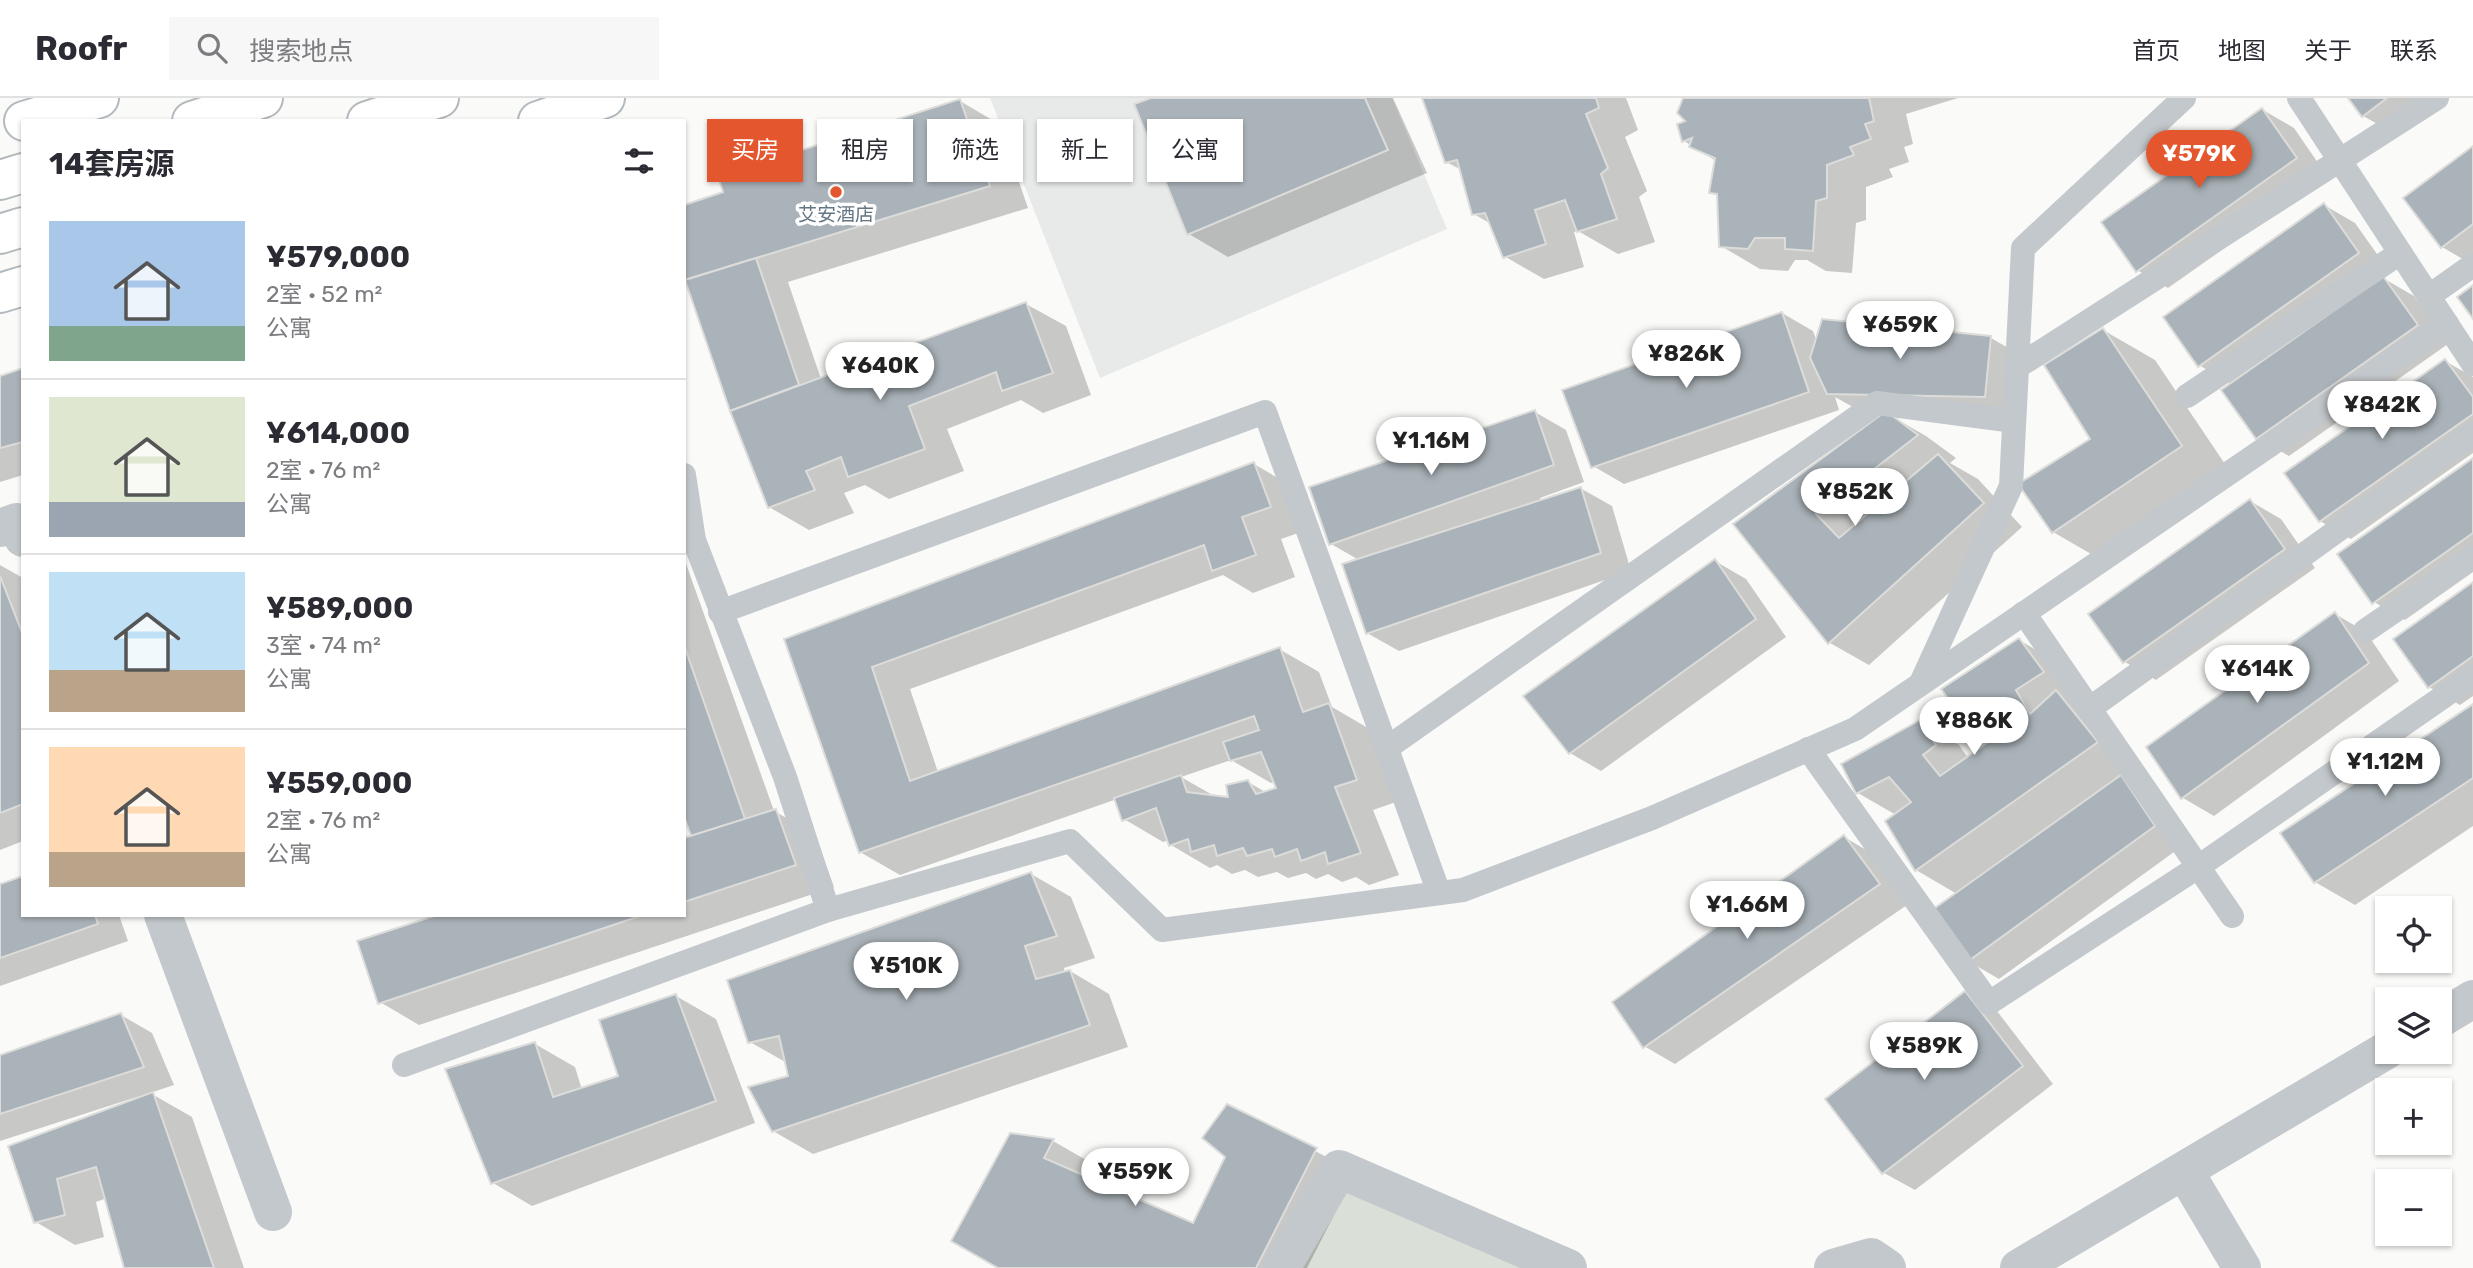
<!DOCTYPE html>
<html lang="zh">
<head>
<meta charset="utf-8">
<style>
	body { margin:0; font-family:Rubik,"Noto Sans SC",sans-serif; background:#f7f7f7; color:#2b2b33; height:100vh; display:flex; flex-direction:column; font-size:26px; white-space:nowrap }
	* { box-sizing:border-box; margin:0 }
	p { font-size:23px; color:#7c7c81 }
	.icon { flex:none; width:38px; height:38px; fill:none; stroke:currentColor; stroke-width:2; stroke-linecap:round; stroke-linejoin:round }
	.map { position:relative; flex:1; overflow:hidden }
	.details { position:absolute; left:21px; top:21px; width:665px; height:798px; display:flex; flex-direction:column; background:#fff; border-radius:0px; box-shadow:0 2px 5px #0004 }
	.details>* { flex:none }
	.guide { position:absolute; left:707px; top:21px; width:665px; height:63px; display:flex; gap:14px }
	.buttons { position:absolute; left:2375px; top:798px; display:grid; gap:14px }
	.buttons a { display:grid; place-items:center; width:77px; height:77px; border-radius:0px; background:#fff; box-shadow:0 2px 5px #0004; font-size:35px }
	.price { position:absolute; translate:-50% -60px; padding:0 16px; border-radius:24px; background:#fff; color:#222; font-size:23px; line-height:46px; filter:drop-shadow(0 2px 4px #0008) }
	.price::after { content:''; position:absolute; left:50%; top:42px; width:21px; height:16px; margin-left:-10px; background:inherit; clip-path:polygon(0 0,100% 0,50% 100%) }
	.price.on { background:#e4572e; color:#fff }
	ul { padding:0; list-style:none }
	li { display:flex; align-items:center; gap:21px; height:175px; padding:0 28px }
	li+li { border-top:2px solid #e1e1e2 }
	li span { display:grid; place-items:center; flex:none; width:196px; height:140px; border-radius:0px; color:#555 }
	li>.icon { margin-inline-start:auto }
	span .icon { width:84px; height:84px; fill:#fffc; stroke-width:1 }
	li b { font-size:30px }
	h2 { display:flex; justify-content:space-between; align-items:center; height:84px; padding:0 28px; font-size:30px }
	.tag { padding:0 24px; border-radius:0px; background:#fff; box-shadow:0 2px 5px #0004; font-size:24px; line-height:63px }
	.tag.on { background:#e4572e; color:#fff }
	header { display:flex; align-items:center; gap:42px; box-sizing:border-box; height:98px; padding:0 35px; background:#fff; border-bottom:2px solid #e1e1e2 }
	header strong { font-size:33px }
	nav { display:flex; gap:38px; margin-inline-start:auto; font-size:24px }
	.search { width:490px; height:63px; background:#f7f7f7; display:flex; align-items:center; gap:18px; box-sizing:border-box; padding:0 24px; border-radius:0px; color:#7c7c81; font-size:26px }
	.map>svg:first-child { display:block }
</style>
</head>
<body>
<header>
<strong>Roofr</strong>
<div class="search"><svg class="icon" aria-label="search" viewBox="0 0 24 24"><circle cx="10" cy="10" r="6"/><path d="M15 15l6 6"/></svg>搜索地点</div>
<nav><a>首页</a><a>地图</a><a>关于</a><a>联系</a></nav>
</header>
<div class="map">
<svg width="2473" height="1170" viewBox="0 0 2473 1170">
	<rect width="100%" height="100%" fill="#fafaf8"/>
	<polygon fill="#e8e9e9" points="990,0 1392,0 1447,131 1100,280"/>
	<polygon fill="#dadfd7" points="1339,1071 1568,1170 1281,1170"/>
	<g fill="#0003" fill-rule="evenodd">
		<polygon points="1156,0 1393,0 1427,75 1228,159 1189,136"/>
		<polygon points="1423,0 1626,0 1638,32 1625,39 1647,93 1639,99 1655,144 1618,156 1578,133 1574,134 1584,169 1544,181 1504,158 1491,126 1474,116 1462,72 1446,64"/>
		<polygon points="1685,0 1958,0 1906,16 1913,46 1904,49 1909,64 1889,71 1893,79 1866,89 1866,122 1856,125 1852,175 1826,173 1807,162 1795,162 1788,173 1760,171 1721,148 1719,99 1711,94 1716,63 1684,43 1688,23"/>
		<polygon points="2350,0 2442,0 2394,35 2363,18"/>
		<polygon points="960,3 999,26 1028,110 788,184 821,281 1026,206 1066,228 1091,297 1043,315 1021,302 947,331 964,373 889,401 865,387 844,395 854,415 809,432 769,409 731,312 684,174 684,109"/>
		<polygon points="2263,12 2294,30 2327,78 2168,190 2137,172"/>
		<polygon points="2473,50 2473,167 2442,149"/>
		<polygon points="2324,107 2355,125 2389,173 2381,179 2414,198 2448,246 2289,358 2258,340 2224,292 2232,287 2199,267"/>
		<polygon points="1782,215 1813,233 1817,244 1991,240 2022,258 2015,316 1860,313 1835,299 1839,312 1624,386 1593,368"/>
		<polygon points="2103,232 2155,262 2233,378 2105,464 2053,434 2093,341"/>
		<polygon points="2445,263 2473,279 2473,355 2351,441 2320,423"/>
		<polygon points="23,272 23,377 0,384 0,280"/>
		<polygon points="1535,314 1566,332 1584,384 1540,400 1541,403 1580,390 1612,408 1631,473 1399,553 1367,535 1359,462 1331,446"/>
		<polygon points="1886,315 1926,338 1956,360 1950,365 1978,381 2022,429 1869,567 1830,545 1736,426"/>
		<polygon points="2473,363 2473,474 2405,522 2374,504"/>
		<path d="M1254 366 1293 389 1310 431 1281 441 1295 479 1253 495 1223 477 910 591 938 674 1279 551 1319 574 1332 609 1368 630 1396 704 1373 712 1399 777 1369 787 1356 779 1342 784 1328 776 1316 781 1306 775 1288 780 1277 774 1258 779 1245 772 1232 776 1217 767 1210 770 1171 747 1169 742 1163 744 1124 721 1117 701 900 777 860 754 787 542ZM1231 662 1271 685 1275 684 1278 691 1267 695 1248 684 1230 701 1216 699 1181 679Z"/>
		<polygon points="2250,403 2281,421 2315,470 2156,582 2125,564 2091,516"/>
		<polygon points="684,460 774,713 815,736 834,789 419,927 380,904 438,819 436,817 684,817 684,742 694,739 684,713"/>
		<polygon points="1715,463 1746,481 1786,539 1601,673 1570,655 1526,598"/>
		<polygon points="0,467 23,480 23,743 0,752"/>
		<polygon points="2473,486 2473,598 2460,607 2429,589"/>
		<polygon points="2335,516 2366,534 2399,583 2214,718 2183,700 2148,650"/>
		<polygon points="2019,542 2058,565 2136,667 2185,746 1999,881 1968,863 1957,796 1916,772 1896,717 1858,695 1920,624 1959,647 1968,660 1997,640 1967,623"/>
		<polygon points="2473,608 2473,728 2355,807 2315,784"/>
		<polygon points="1844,739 1875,757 1910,805 1675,966 1644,948"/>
		<polygon points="1031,776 1071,799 1095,860 1064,870 1065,875 1070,873 1109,896 1128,949 813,1056 773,1033 791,979 787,965 750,944"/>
		<polygon points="0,788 23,817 119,817 128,843 0,888"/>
		<polygon points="1965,895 1997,913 2053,986 1915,1092 1884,1075"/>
		<polygon points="676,898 716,921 755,1025 532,1108 493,1085 535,946 575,969 582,992 620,979"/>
		<polygon points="121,917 152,935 174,987 150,995 192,1019 244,1170 126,1170 107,1100 96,1104 104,1139 75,1147 36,1124 10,1049 141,1001 140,998 0,1043 0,959"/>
		<polygon points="1227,1008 1356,1074 1307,1170 1000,1170 1011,1037 1053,1043 1093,1066 1085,1080 1194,1127 1227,1059"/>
	</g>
	<g fill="#aab3b9" stroke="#dcdcda" stroke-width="2">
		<polygon points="1151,0 1365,0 1388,52 1187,137 1134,6"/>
		<polygon points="1422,0 1596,0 1599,10 1586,16 1608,70 1601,76 1617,121 1577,134 1565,102 1535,112 1546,146 1503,160 1485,115 1472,117 1457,62 1445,65"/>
		<polygon points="1683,0 1869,0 1874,23 1865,26 1871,41 1850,49 1854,57 1827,67 1827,100 1816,103 1813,153 1785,151 1785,140 1755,140 1748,151 1719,149 1717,96 1709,95 1715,60 1689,49 1692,40 1682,44 1677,26 1685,23 1677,15"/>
		<polygon points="2348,0 2387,0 2362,19"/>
		<polygon points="960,1 990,88 685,182 684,107 723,94 718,79"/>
		<polygon points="2262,10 2297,60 2136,174 2101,124"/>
		<polygon points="2473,48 2473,126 2441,150 2403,100"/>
		<polygon points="2324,105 2359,155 2198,269 2163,219"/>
		<polygon points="756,160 799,287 730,313 685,182"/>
		<polygon points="2383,178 2418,227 2256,341 2221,292"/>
		<polygon points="2473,187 2473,221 2457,199"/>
		<polygon points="1026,204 1053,275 1002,293 996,274 909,308 925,351 848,379 841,359 806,373 815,392 768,410 730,313"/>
		<polygon points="1782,214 1809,294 1591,370 1562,292"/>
		<polygon points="1822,221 1991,238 1985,299 1827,296 1810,260"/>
		<polygon points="2103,230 2182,348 2052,435 2018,386 2090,341 2044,267"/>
		<polygon points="2445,261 2473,299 2473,316 2319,424 2284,375"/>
		<polygon points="23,270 23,344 0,350 0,278"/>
		<polygon points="1535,312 1554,367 1329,447 1309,389"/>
		<polygon points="1886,313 1918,337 1816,416 1839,440 1938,356 1984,405 1828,546 1733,426"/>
		<polygon points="2473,360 2473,435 2372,506 2337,456"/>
		<polygon points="1254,364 1271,409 1242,419 1256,457 1212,473 1204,447 872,569 910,683 1280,549 1303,614 1329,605 1357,682 1335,689 1361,755 1328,766 1325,754 1301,763 1297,751 1275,759 1272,751 1247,758 1243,750 1217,758 1214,747 1191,754 1188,741 1169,748 1156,710 1122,723 1114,700 1181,677 1187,694 1228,699 1226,687 1248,682 1256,696 1276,690 1261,654 1230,663 1223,644 1259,632 1254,618 859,755 784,541"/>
		<polygon points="1581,389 1601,455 1366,536 1342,466"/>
		<polygon points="2250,401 2285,451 2123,565 2088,516"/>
		<polygon points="1715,461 1756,521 1569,656 1523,598"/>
		<polygon points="0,478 23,537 23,706 0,715"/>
		<polygon points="2473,484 2473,558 2428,590 2393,541"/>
		<polygon points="2335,514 2369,565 2181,701 2146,649"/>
		<polygon points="2019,540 2044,574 2016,592 2030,616 2056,592 2098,644 1915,773 1885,723 1911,704 1889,679 1856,696 1841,666 1920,622 1936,647 1923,657 1940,678 1998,637 1979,617 1966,624 1941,591"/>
		<polygon points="684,547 745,721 691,738 684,718"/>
		<polygon points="2473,606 2473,680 2314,785 2280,735"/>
		<polygon points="2121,677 2155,728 1967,864 1932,812"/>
		<polygon points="776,711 796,767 684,804 684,740"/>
		<polygon points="1844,737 1880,786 1643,950 1612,904"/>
		<polygon points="1031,774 1057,838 1025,848 1036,881 1070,872 1090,927 772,1034 748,989 788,978 779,938 748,945 727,882"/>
		<polygon points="23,778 23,817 95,817 98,826 0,860 0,786"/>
		<polygon points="643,817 378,906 357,843 437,817"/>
		<polygon points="1965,893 2023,968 1882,1076 1825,1001"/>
		<polygon points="676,896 716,1003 491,1086 445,971 535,944 553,999 618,978 599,922"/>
		<polygon points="121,915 144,969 0,1016 0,957"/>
		<polygon points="153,994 214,1170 124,1170 96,1069 57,1081 65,1117 34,1125 8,1048"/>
		<polygon points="1227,1006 1317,1050 1256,1170 998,1170 951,1143 1010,1035 1054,1041 1044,1060 1193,1125 1225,1059 1202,1040"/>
	</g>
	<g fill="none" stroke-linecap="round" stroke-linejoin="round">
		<defs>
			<g id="secondary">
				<polyline points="24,23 99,0"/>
				<polyline points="538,23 605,0"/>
				<polyline points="0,195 23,188"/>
			</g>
			<g id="trunk">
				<polyline points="192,23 263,0"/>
				<polyline points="367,23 439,0"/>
				<polyline points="0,82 23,75"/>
				<polyline points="0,136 23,129"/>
			</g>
		</defs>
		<use href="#secondary" stroke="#b3babf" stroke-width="42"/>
		<use href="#trunk" stroke="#b4b9bd" stroke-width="42"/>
		<g stroke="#c3c8cc" stroke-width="24">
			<polyline points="2299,0 2473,266"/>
			<polyline points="2429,198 2473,167"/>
			<polyline points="2017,269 2437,0"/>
			<polyline points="2187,298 2400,155"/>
			<polyline points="684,377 694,442 785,679 828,812"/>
			<polyline points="720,514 1265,314 1439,795"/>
			<polyline points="2024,515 2232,818"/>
			<polyline points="2365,533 2473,459"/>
			<polyline points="1921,585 2011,388 2023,150 2184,0"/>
			<polyline points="2089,611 2473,335"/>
			<polyline points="1387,650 1877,305 2014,323"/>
			<polyline points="1808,651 1989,905 2198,769 2473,578"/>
			<polyline points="404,967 828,812 1070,743 1162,832 1463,792 1652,720 1855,631 2447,226"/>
		</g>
		<g stroke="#c3c8cc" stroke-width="38">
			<polyline points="0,430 17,424 23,440"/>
			<polyline points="163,817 273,1114"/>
			<polyline points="2440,921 2473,901"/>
			<polyline points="2185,1074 2242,1170"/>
			<polyline points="1281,1170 1339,1071 1568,1170"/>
			<polyline points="1833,1170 1871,1159 1887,1170"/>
			<polyline points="2019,1170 2387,952"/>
		</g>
		<use href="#secondary" stroke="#fff" stroke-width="38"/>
		<use href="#trunk" stroke="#fff" stroke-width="38"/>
	</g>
	<circle fill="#e4572e" stroke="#fff" stroke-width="2.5" cx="836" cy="94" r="7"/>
	<g text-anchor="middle" stroke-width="7" stroke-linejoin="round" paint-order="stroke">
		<g font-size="19" fill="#657683" stroke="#fff">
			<text x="836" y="123">艾安酒店</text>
		</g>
	</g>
</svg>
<div class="buttons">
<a><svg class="icon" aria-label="locate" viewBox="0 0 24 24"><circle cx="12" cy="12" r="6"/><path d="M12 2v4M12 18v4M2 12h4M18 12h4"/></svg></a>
<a><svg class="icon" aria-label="layers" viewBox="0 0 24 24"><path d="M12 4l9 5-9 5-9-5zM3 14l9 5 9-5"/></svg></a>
<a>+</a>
<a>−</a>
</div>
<b class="price on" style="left:2199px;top:92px">¥579K</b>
<b class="price" style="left:1900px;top:263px">¥659K</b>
<b class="price" style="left:1686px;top:292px">¥826K</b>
<b class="price" style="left:880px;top:304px">¥640K</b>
<b class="price" style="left:2382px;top:343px">¥842K</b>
<b class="price" style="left:1431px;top:379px">¥1.16M</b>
<b class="price" style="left:1855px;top:430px">¥852K</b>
<b class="price" style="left:2257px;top:607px">¥614K</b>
<b class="price" style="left:1974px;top:659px">¥886K</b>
<b class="price" style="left:2385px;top:700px">¥1.12M</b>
<b class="price" style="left:1747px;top:843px">¥1.66M</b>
<b class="price" style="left:906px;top:904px">¥510K</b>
<b class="price" style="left:1924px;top:984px">¥589K</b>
<b class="price" style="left:1135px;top:1110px">¥559K</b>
<div class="guide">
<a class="tag on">买房</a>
<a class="tag">租房</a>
<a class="tag">筛选</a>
<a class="tag">新上</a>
<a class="tag">公寓</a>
</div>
<section class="details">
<h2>14套房源<svg class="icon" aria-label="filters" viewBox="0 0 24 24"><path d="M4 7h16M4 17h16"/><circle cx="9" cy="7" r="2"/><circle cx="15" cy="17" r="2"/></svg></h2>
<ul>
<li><span style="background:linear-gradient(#a9c7e8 75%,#7fa58c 0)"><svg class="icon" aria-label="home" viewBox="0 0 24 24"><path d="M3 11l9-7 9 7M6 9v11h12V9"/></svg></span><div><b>¥579,000</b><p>2室 · 52 m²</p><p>公寓</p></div></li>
<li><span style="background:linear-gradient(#dfe7d0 75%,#9aa5b1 0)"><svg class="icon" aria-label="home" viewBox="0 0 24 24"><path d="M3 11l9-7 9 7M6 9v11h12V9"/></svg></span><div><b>¥614,000</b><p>2室 · 76 m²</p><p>公寓</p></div></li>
<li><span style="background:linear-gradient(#bfe0f5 70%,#b9a48a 0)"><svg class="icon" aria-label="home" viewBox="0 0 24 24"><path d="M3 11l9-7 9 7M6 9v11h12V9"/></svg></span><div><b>¥589,000</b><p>3室 · 74 m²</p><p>公寓</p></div></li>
<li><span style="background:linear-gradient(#ffd9b3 75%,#b9a48a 0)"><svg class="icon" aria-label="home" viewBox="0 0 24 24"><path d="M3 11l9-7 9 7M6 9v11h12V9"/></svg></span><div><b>¥559,000</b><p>2室 · 76 m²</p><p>公寓</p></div></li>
</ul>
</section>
</div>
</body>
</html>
